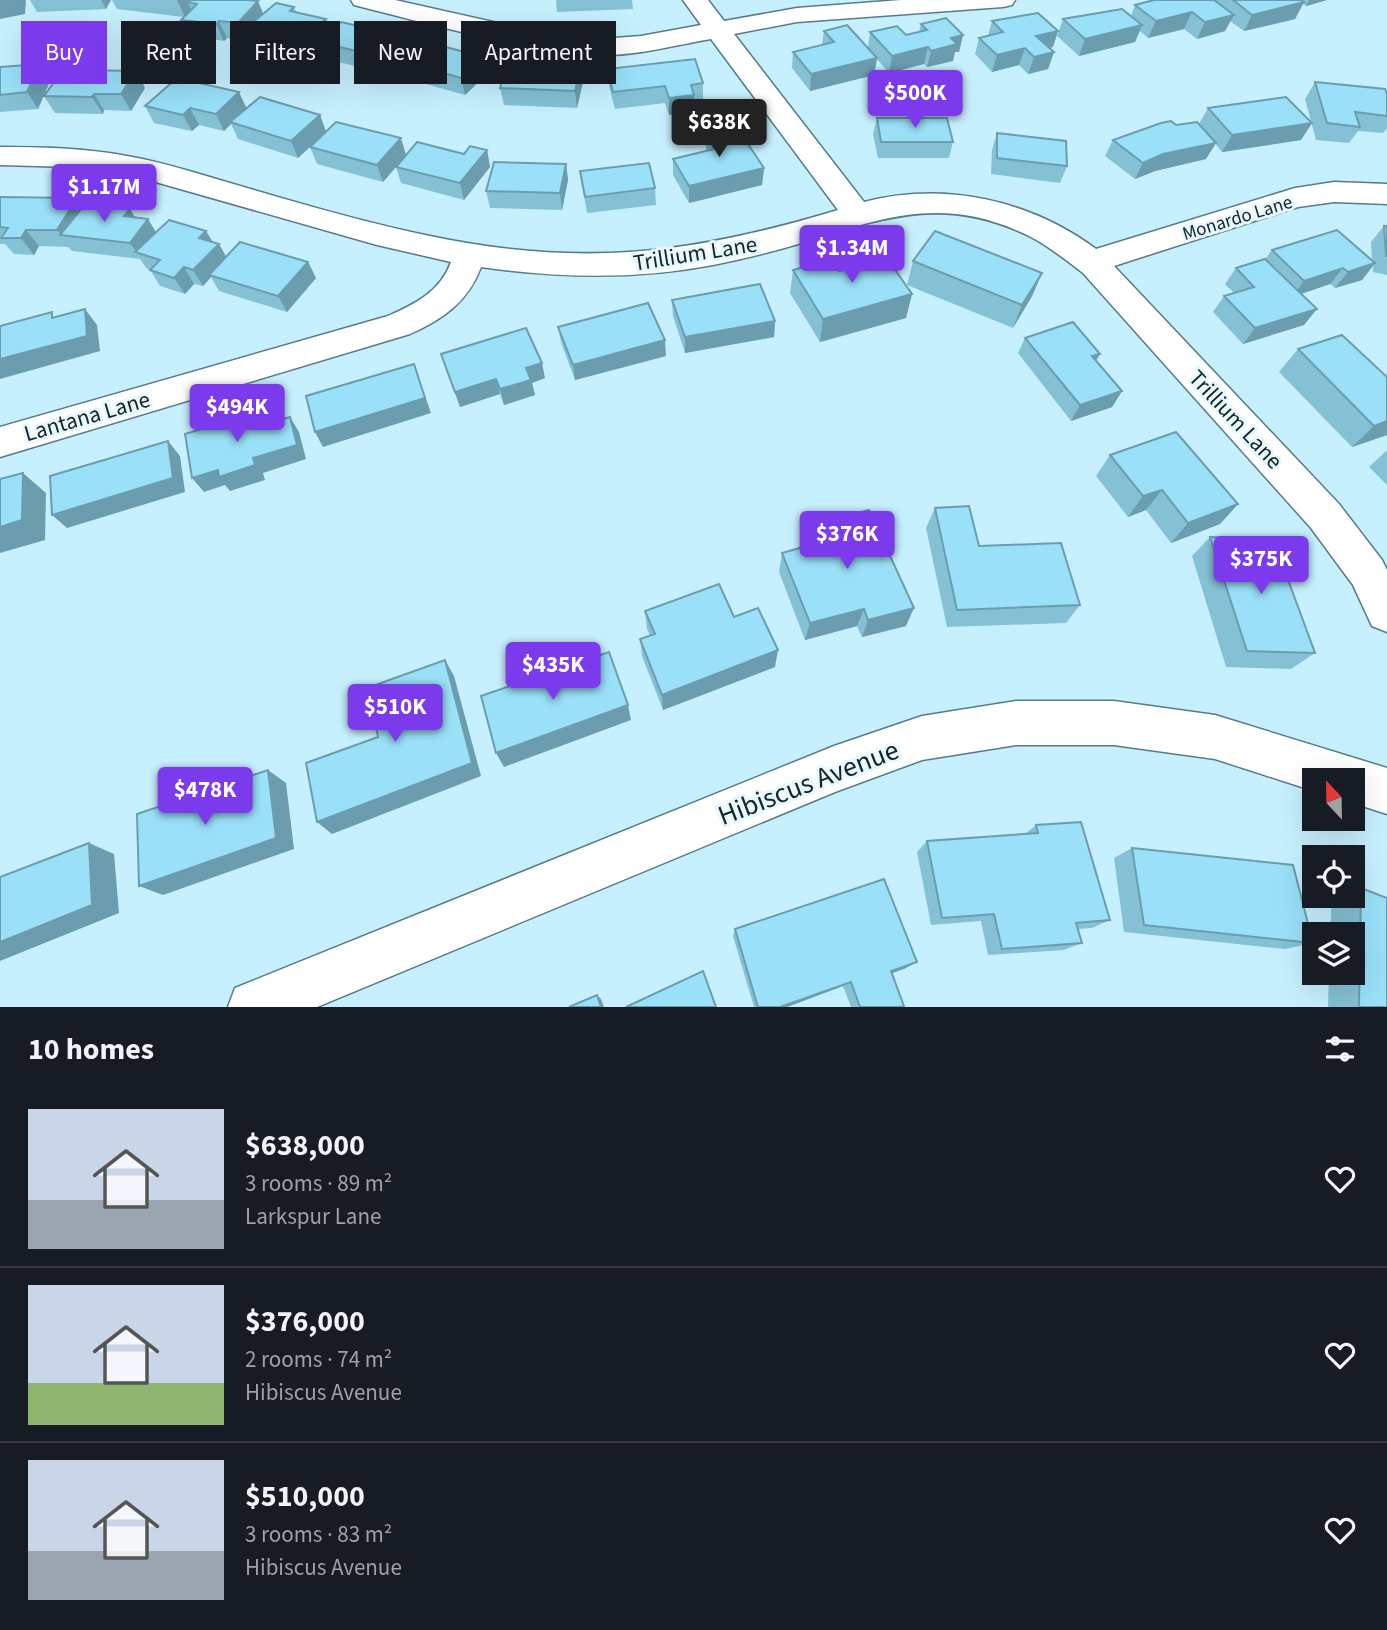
<!DOCTYPE html>
<html lang="en">
<head>
<meta charset="utf-8">
<style>
	body { margin:0; font-family:"Source Sans 3",sans-serif; background:#242831; color:#f1f3f6; height:100vh; display:flex; flex-direction:column; font-size:26px; white-space:nowrap }
	* { box-sizing:border-box; margin:0 }
	p { font-size:23px; color:#9ea1a6 }
	.icon { flex:none; width:38px; height:38px; fill:none; stroke:currentColor; stroke-width:2; stroke-linecap:round; stroke-linejoin:round }
	.map { position:relative; height:1007px; overflow:hidden }
	.side { display:flex; flex-direction:column; background:#171b24; flex:1 }
	.side>* { flex:none }
	.top-card { position:absolute; left:21px; top:21px; width:700px; height:63px; display:flex; gap:14px }
	.needle { width:46px; rotate:338deg }
	.fabs { position:absolute; left:1302px; top:768px; display:grid; gap:14px }
	.fabs a { display:grid; place-items:center; width:63px; height:63px; border-radius:0px; background:#171b24; box-shadow:0 7px 28px #0002; font-size:35px }
	.price { position:absolute; translate:-50% -60px; padding:0 16px; border-radius:7px; background:#7c3aed; color:#fff; font-size:23px; line-height:46px; filter:drop-shadow(0 2px 4px #0008) }
	.price::after { content:''; position:absolute; left:50%; top:42px; width:21px; height:16px; margin-left:-10px; background:inherit; clip-path:polygon(0 0,100% 0,50% 100%) }
	.price.current { background:#222; color:#fff }
	ul { padding:0; list-style:none }
	li { display:flex; align-items:center; gap:21px; height:175px; padding:0 28px }
	li+li { border-top:2px solid #363941 }
	li span { display:grid; place-items:center; flex:none; width:196px; height:140px; border-radius:0px; color:#555 }
	li>.icon { margin-inline-start:auto }
	span .icon { width:84px; height:84px; fill:#fffc; stroke-width:1 }
	li b { font-size:30px }
	h2 { display:flex; justify-content:space-between; align-items:center; height:84px; padding:0 28px; font-size:30px }
	.pill { padding:0 24px; border-radius:0px; background:#171b24; box-shadow:0 7px 28px #0002; font-size:24px; line-height:63px }
	.pill.current { background:#7c3aed; color:#fff }
	.map>svg:first-child { display:block }
</style>
</head>
<body>
<div class="map">
<svg width="1387" height="1007" viewBox="0 0 1387 1007">
	<rect width="100%" height="100%" fill="#c7f0fe"/>
	<g fill="none" stroke-linecap="round" stroke-linejoin="round">
		<defs>
			<g id="street">
				<path d="M351 0H395L524 29 601 39 641 36 701 25 683 0H708L724 21 797 8 901 0H1015L1012 5 1003 7 797 22 734 34 864 202C944 181 1030 200 1096 249L1295 188 1334 182 1387 184V204L1334 202 1298 207 1114 266 1339 504 1382 560 1387 570V632L1372 626 1353 585 1311 528 1083 273C1066 260 1050 247 1031 237 947 195 888 216 805 242 775 251 744 259 713 265 635 280 558 278 481 267 468 302 443 319 410 334L0 457V427L388 316C415 304 440 292 451 262L377 245 131 175 72 167 0 165V147C43 147 85 148 127 156 162 162 196 173 230 183 294 202 359 221 425 235 579 268 688 255 838 210L711 39C675 45 637 56 600 55 522 51 431 24 354 5Z"/>
				<polygon points="1016,701 1114,701 1215,715 1387,768 1387,814 1353,803 1353,780 1314,780 1314,791 1215,759 1114,745 1016,745 922,760 835,792 317,1007 228,1007 235,988 834,746 922,716"/>
			</g>
		</defs>
		<use href="#street" stroke="#567c89" stroke-width="3"/>
		<use href="#street" fill="#fff" fill-rule="evenodd"/>
	</g>
	<g fill="#84c1d5">
		<polygon points="30,0 111,0 106,9 37,12"/>
		<polygon points="112,0 247,0 263,14 294,7 296,12 331,32 407,53 386,73 325,59 321,46 311,55 280,47 274,52 251,47 247,37 245,40 227,38 224,41 189,36 181,20 184,17 117,9"/>
		<polygon points="556,0 632,0 633,9 557,12"/>
		<polygon points="1150,0 1327,0 1306,6 1303,4 1295,19 1244,31 1230,21 1225,31 1197,39 1184,29 1148,38 1140,31 1135,42 1079,56 1057,36 1063,19 1131,16 1135,5 1149,1"/>
		<polygon points="992,21 1058,31 1053,47 1049,48 1054,52 1048,69 1028,74 1019,65 992,72 975,54 979,38 988,36"/>
		<polygon points="921,24 963,35 959,52 955,52 953,61 927,67 924,64 889,73 877,59 874,75 810,91 792,68 793,52 822,45 824,31 868,48 870,32 906,35 919,32"/>
		<polygon points="404,62 487,74 465,95 408,79"/>
		<polygon points="39,64 50,81 38,109 0,112 0,67"/>
		<polygon points="581,66 583,82 577,108 504,105 500,88"/>
		<polygon points="607,69 703,83 703,100 694,101 694,112 669,115 665,103 615,109 609,86"/>
		<polygon points="1315,82 1387,94 1387,128 1383,133 1358,131 1349,143 1316,140 1305,99"/>
		<polygon points="145,88 131,111 104,110 103,114 55,113 44,96"/>
		<polygon points="145,106 246,108 320,115 326,131 406,155 464,154 487,150 490,167 464,200 401,183 396,167 383,182 317,164 310,147 312,145 298,158 238,139 231,124 224,131 199,125 192,131 154,123"/>
		<polygon points="1208,108 1312,123 1301,140 1222,152 1215,143 1206,159 1155,171 1135,179 1105,156 1113,140 1176,125 1199,124"/>
		<polygon points="877,118 953,142 949,158 878,158 873,134"/>
		<polygon points="997,133 1067,166 1060,183 991,174 992,150"/>
		<polygon points="706,136 764,168 762,185 689,203 673,175 673,159 706,151"/>
		<polygon points="566,164 568,180 562,210 490,208 486,191"/>
		<polygon points="580,171 655,188 656,205 587,213"/>
		<polygon points="0,198 77,198 83,207 130,209 135,218 148,219 156,232 219,244 226,257 308,262 316,278 287,312 219,291 211,277 203,286 194,284 185,294 160,286 150,270 146,268 140,259 72,251 68,247 39,246 34,255 14,254 5,244 0,244"/>
		<polygon points="1384,226 1387,226 1387,275 1373,272 1373,266 1362,280 1335,288 1330,284 1301,294 1304,325 1243,344 1213,312 1224,296 1234,293 1225,284 1236,268 1265,259 1272,250 1372,261 1371,242"/>
		<polygon points="854,259 912,294 906,318 820,342 790,293 793,270 839,271 852,268"/>
		<polygon points="913,261 1042,273 1032,296 1013,328 907,285"/>
		<polygon points="672,300 775,321 774,337 685,353 673,316"/>
		<polygon points="558,327 666,356 575,380 561,342"/>
		<polygon points="1025,338 1100,354 1096,361 1122,391 1112,407 1071,421 1018,353"/>
		<polygon points="1298,349 1387,435 1352,447 1279,372"/>
		<polygon points="446,370 545,378 532,383 535,395 504,405 500,394 460,407"/>
		<polygon points="1387,451 1387,485 1369,467 1385,452"/>
		<polygon points="1110,455 1238,504 1220,524 1171,543 1146,510 1128,517 1096,476"/>
		<polygon points="935,508 979,546 1080,605 1066,623 947,627 926,528"/>
		<polygon points="811,525 906,626 862,637 857,626 805,640 779,572 782,553 807,546 807,545"/>
		<polygon points="1210,537 1315,653 1291,669 1226,667 1192,556"/>
		<polygon points="645,611 734,617 775,667 663,710 642,656 640,639 650,636 647,629"/>
		<polygon points="1036,825 1110,920 1092,928 1078,929 1082,943 1064,950 988,955 981,921 931,925 917,852 927,841 1025,834"/>
		<polygon points="1132,848 1313,943 1285,949 1124,932 1114,858"/>
		<polygon points="1361,888 1387,1007 1328,1007 1329,973 1353,973 1353,934 1330,934 1332,897 1335,896 1353,896 1353,891"/>
		<polygon points="735,929 906,968 892,973 900,1007 851,1007 843,986 787,1007 754,1007 733,936"/>
	</g>
	<g fill="#6b9dae">
		<polygon points="0,0 26,0 25,14 0,19"/>
		<polygon points="101,0 111,0 106,9"/>
		<polygon points="177,0 199,0 188,2 191,9 185,17"/>
		<polygon points="1309,0 1327,0 1306,6"/>
		<polygon points="258,1 265,18 244,30 247,37 245,40 238,23"/>
		<polygon points="1304,2 1295,19 1244,31 1252,15"/>
		<polygon points="1192,12 1184,29 1148,38 1156,21"/>
		<polygon points="1234,15 1225,31 1197,39 1205,22"/>
		<polygon points="326,19 332,36 319,42 321,46 311,55 305,38"/>
		<polygon points="219,21 227,38 224,41 216,24"/>
		<polygon points="1142,25 1135,42 1079,56 1085,39"/>
		<polygon points="273,31 280,47 274,52 267,36"/>
		<polygon points="1058,31 1053,47 1031,53 1036,36"/>
		<polygon points="963,35 959,52 955,52 953,61 927,67 931,51 951,38"/>
		<polygon points="402,36 407,53 386,73 381,57"/>
		<polygon points="928,47 924,64 889,73 892,56"/>
		<polygon points="1025,48 1019,65 992,72 997,55"/>
		<polygon points="1054,52 1048,69 1028,74 1034,57"/>
		<polygon points="483,57 487,74 465,95 461,78"/>
		<polygon points="877,58 874,75 810,91 811,74"/>
		<polygon points="39,64 50,81 38,109 27,92"/>
		<polygon points="581,66 583,82 577,108 575,91"/>
		<polygon points="136,71 145,88 131,111 121,94"/>
		<polygon points="239,92 247,109 230,122 231,124 224,131 216,114"/>
		<polygon points="94,94 104,110 103,114 92,97"/>
		<polygon points="694,95 694,112 669,115 669,98"/>
		<polygon points="190,108 199,125 192,131 183,115"/>
		<polygon points="320,115 326,132 298,158 291,141"/>
		<polygon points="1312,123 1301,140 1222,152 1232,135"/>
		<polygon points="401,138 406,155 383,182 377,165"/>
		<polygon points="1216,143 1206,159 1155,171 1135,179 1143,163 1163,154"/>
		<polygon points="487,150 490,167 464,200 460,183"/>
		<polygon points="566,164 568,180 562,210 560,193"/>
		<polygon points="764,168 762,185 689,203 689,186"/>
		<polygon points="77,198 88,215 61,235 57,230"/>
		<polygon points="130,209 140,226 124,216"/>
		<polygon points="148,219 158,236 137,253 130,243"/>
		<polygon points="26,230 39,246 34,255 21,238"/>
		<polygon points="206,231 216,247 219,244 228,260 209,275 211,277 203,286 193,270 199,238"/>
		<polygon points="308,262 316,278 287,312 278,296"/>
		<polygon points="1375,263 1362,280 1335,288 1348,272"/>
		<polygon points="184,267 194,284 185,294 174,278"/>
		<polygon points="1343,268 1330,284 1292,297 1304,281"/>
		<polygon points="1042,273 1032,296 1013,328 1022,305"/>
		<polygon points="912,294 906,318 820,342 823,319"/>
		<polygon points="85,309 97,325 100,351 0,379 0,359"/>
		<polygon points="1317,309 1304,325 1243,344 1255,328"/>
		<polygon points="775,321 774,337 685,353 685,337"/>
		<polygon points="665,340 666,356 575,380 573,365"/>
		<polygon points="1100,354 1091,369 1092,356"/>
		<polygon points="542,363 545,378 532,383 535,395 504,405 500,389 526,368"/>
		<polygon points="414,364 431,413 323,447 315,432"/>
		<polygon points="496,379 500,394 460,407 455,392"/>
		<polygon points="1122,391 1112,407 1071,421 1080,405"/>
		<polygon points="260,411 269,426 263,425"/>
		<polygon points="290,417 299,432 306,459 263,473 265,480 230,491 225,485 204,492 192,478 253,458"/>
		<polygon points="1387,421 1387,435 1352,447 1374,426"/>
		<polygon points="168,441 180,456 185,492 67,528 52,515"/>
		<polygon points="23,473 46,493 45,540 0,553 0,527"/>
		<polygon points="1162,490 1146,510 1128,517 1143,496"/>
		<polygon points="1238,504 1220,524 1171,543 1188,523"/>
		<polygon points="914,608 906,626 862,637 868,620"/>
		<polygon points="864,609 857,626 805,640 810,623"/>
		<polygon points="778,650 775,667 663,710 662,695"/>
		<polygon points="445,660 454,676 481,776 332,834 317,822"/>
		<polygon points="628,705 631,720 504,767 496,753"/>
		<polygon points="268,770 286,783 294,849 163,895 139,886"/>
		<polygon points="89,843 114,854 119,913 0,961 0,942"/>
		<polygon points="917,962 906,968 882,977 891,971"/>
		<polygon points="851,982 843,986 787,1007 780,1007"/>
		<polygon points="597,995 601,999 604,1007 601,1007"/>
	</g>
	<g fill="#99e0f8" stroke="#6b9dae" stroke-width="2">
		<polygon points="190,0 247,0 258,1 238,23 219,21 216,24 181,20 197,4 188,2"/>
		<polygon points="1154,0 1214,0 1234,15 1205,22 1192,12 1156,21 1135,5"/>
		<polygon points="1233,0 1301,0 1304,2 1252,15"/>
		<polygon points="276,3 294,7 290,11 326,19 305,38 273,31 267,36 244,30"/>
		<polygon points="1122,9 1142,25 1085,39 1063,19"/>
		<polygon points="1038,13 1058,31 1036,36 1054,52 1034,57 1025,48 997,55 979,38 1003,32 992,21"/>
		<polygon points="946,18 963,35 951,38 957,44 931,51 928,47 892,56 870,32 897,26 906,35 927,30 921,24"/>
		<polygon points="341,22 402,36 381,57 319,42"/>
		<polygon points="847,25 877,58 811,74 793,52 834,42 824,31"/>
		<polygon points="427,42 483,57 461,78 404,62"/>
		<polygon points="695,59 703,83 691,85 694,95 669,98 665,86 613,92 607,69"/>
		<polygon points="508,63 581,66 575,91 500,88"/>
		<polygon points="39,64 27,92 0,95 0,67"/>
		<polygon points="79,70 136,71 121,94 94,94 92,97 44,96 57,78 74,78"/>
		<polygon points="177,78 239,92 216,114 190,108 183,115 145,106"/>
		<polygon points="1315,82 1385,89 1387,94 1387,116 1355,112 1360,127 1327,123"/>
		<polygon points="260,97 320,115 291,141 230,122"/>
		<polygon points="1286,97 1312,123 1232,135 1208,108"/>
		<polygon points="877,118 947,118 953,142 881,142"/>
		<polygon points="1171,121 1176,125 1197,122 1216,143 1163,154 1143,163 1113,140 1161,123"/>
		<polygon points="336,122 401,138 377,165 310,147"/>
		<polygon points="738,129 764,168 689,186 673,159 714,149 706,136"/>
		<polygon points="997,133 1066,141 1067,166 997,158"/>
		<polygon points="417,142 464,154 470,146 487,150 460,183 396,167"/>
		<polygon points="494,162 566,164 560,193 486,191"/>
		<polygon points="649,163 655,188 585,197 580,171"/>
		<polygon points="0,197 77,198 57,230 26,230 21,238 1,238 8,228 0,227"/>
		<polygon points="85,204 130,209 124,216 148,219 130,243 60,235"/>
		<polygon points="169,220 206,231 199,238 219,244 193,270 184,267 174,278 150,270 160,260 135,252"/>
		<polygon points="1384,226 1387,226 1387,256 1386,256"/>
		<polygon points="1337,230 1375,263 1348,272 1343,268 1304,281 1272,250"/>
		<polygon points="935,231 1042,273 1022,305 913,261"/>
		<polygon points="240,242 308,262 278,296 209,275"/>
		<polygon points="882,251 912,294 823,319 793,270 831,259 839,271 859,266 854,259"/>
		<polygon points="1265,259 1317,309 1255,328 1224,296 1254,287 1236,268"/>
		<polygon points="760,284 775,321 685,337 672,300"/>
		<polygon points="648,303 665,340 573,365 558,327"/>
		<polygon points="85,309 87,336 0,359 0,326 52,312 52,318"/>
		<polygon points="1073,322 1100,354 1092,356 1122,391 1080,405 1025,338"/>
		<polygon points="526,328 542,363 526,368 531,380 500,389 496,379 455,392 441,354"/>
		<polygon points="1342,335 1387,377 1387,421 1374,426 1298,349"/>
		<polygon points="414,364 425,398 315,432 306,396"/>
		<polygon points="260,411 263,425 290,417 297,445 253,458 255,465 219,477 218,470 192,478 185,434"/>
		<polygon points="1176,432 1238,504 1188,523 1162,490 1143,496 1110,455"/>
		<polygon points="168,441 173,478 52,515 50,476"/>
		<polygon points="23,473 22,520 0,527 0,479"/>
		<polygon points="969,506 979,546 1061,543 1080,605 957,610 935,508"/>
		<polygon points="869,510 914,608 868,620 864,609 810,623 782,553 818,543 811,525"/>
		<polygon points="1210,537 1273,539 1315,653 1247,651"/>
		<polygon points="719,584 734,617 758,608 778,650 662,695 640,639 655,634 645,611"/>
		<polygon points="609,652 628,705 496,753 481,696"/>
		<polygon points="445,660 472,763 317,822 306,763 378,737 367,688"/>
		<polygon points="268,770 276,838 139,886 137,814"/>
		<polygon points="1081,822 1110,920 1076,923 1082,943 1002,949 994,914 942,918 927,841 1038,833 1036,825"/>
		<polygon points="89,843 92,905 0,942 0,877"/>
		<polygon points="1132,848 1293,865 1313,943 1144,925"/>
		<polygon points="884,879 917,962 891,971 904,1006 900,1007 860,1007 851,982 780,1007 758,1007 735,929"/>
		<polygon points="1361,888 1387,898 1387,1007 1359,1007"/>
		<polygon points="703,971 716,1007 626,1007"/>
		<polygon points="597,995 601,1007 569,1007"/>
	</g>
	<g text-anchor="middle" stroke-width="6" stroke-linejoin="round" paint-order="stroke">
		<g font-size="19" fill="#142429" stroke="#e8f9fe">
			<text transform="translate(1237 217) rotate(-17)" y="7">Monardo Lane</text>
		</g>
		<g font-size="23" fill="#142429" stroke="#e8f9fe">
			<text transform="translate(695 253) rotate(-9)" y="8">Trillium Lane</text>
			<text transform="translate(87 416) rotate(-16)" y="8">Lantana Lane</text>
			<text transform="translate(1236 419) rotate(47)" y="8">Trillium Lane</text>
		</g>
		<g font-size="28" fill="#142429" stroke="#e8f9fe">
			<text transform="translate(808 782) rotate(-21)" y="10">Hibiscus Avenue</text>
		</g>
	</g>
</svg>
<div class="fabs">
<a><svg class="needle" viewBox="-14 -14 28 28"><path d="M0-13l5 13h-10z" fill="#e53935"/><path d="M0 13l5-13h-10z" fill="#9ea1a6"/></svg></a>
<a><svg class="icon" aria-label="locate" viewBox="0 0 24 24"><circle cx="12" cy="12" r="6"/><path d="M12 2v4M12 18v4M2 12h4M18 12h4"/></svg></a>
<a><svg class="icon" aria-label="layers" viewBox="0 0 24 24"><path d="M12 4l9 5-9 5-9-5zM3 14l9 5 9-5"/></svg></a>
</div>
<b class="price" style="left:915px;top:130px">$500K</b>
<b class="price current" style="left:719px;top:159px">$638K</b>
<b class="price" style="left:104px;top:224px">$1.17M</b>
<b class="price" style="left:852px;top:285px">$1.34M</b>
<b class="price" style="left:237px;top:444px">$494K</b>
<b class="price" style="left:847px;top:571px">$376K</b>
<b class="price" style="left:1261px;top:596px">$375K</b>
<b class="price" style="left:553px;top:702px">$435K</b>
<b class="price" style="left:395px;top:744px">$510K</b>
<b class="price" style="left:205px;top:827px">$478K</b>
<div class="top-card">
<a class="pill current">Buy</a>
<a class="pill">Rent</a>
<a class="pill">Filters</a>
<a class="pill">New</a>
<a class="pill">Apartment</a>
</div>
</div>
<section class="side">
<h2>10 homes<svg class="icon" aria-label="filters" viewBox="0 0 24 24"><path d="M4 7h16M4 17h16"/><circle cx="9" cy="7" r="2"/><circle cx="15" cy="17" r="2"/></svg></h2>
<ul>
<li><span style="background:linear-gradient(#c9d6e8 65%,#9aa5b1 0)"><svg class="icon" aria-label="home" viewBox="0 0 24 24"><path d="M3 11l9-7 9 7M6 9v11h12V9"/></svg></span><div><b>$638,000</b><p>3 rooms · 89 m²</p><p>Larkspur Lane</p></div><svg class="icon" aria-label="heart" viewBox="0 0 24 24"><path d="M12 20l-8-8c-3-5 5-10 8-4 3-6 11-1 8 4z"/></svg></li>
<li><span style="background:linear-gradient(#c9d6e8 70%,#8fb573 0)"><svg class="icon" aria-label="home" viewBox="0 0 24 24"><path d="M3 11l9-7 9 7M6 9v11h12V9"/></svg></span><div><b>$376,000</b><p>2 rooms · 74 m²</p><p>Hibiscus Avenue</p></div><svg class="icon" aria-label="heart" viewBox="0 0 24 24"><path d="M12 20l-8-8c-3-5 5-10 8-4 3-6 11-1 8 4z"/></svg></li>
<li><span style="background:linear-gradient(#c9d6e8 65%,#9aa5b1 0)"><svg class="icon" aria-label="home" viewBox="0 0 24 24"><path d="M3 11l9-7 9 7M6 9v11h12V9"/></svg></span><div><b>$510,000</b><p>3 rooms · 83 m²</p><p>Hibiscus Avenue</p></div><svg class="icon" aria-label="heart" viewBox="0 0 24 24"><path d="M12 20l-8-8c-3-5 5-10 8-4 3-6 11-1 8 4z"/></svg></li>
</ul>
</section>
</body>
</html>
